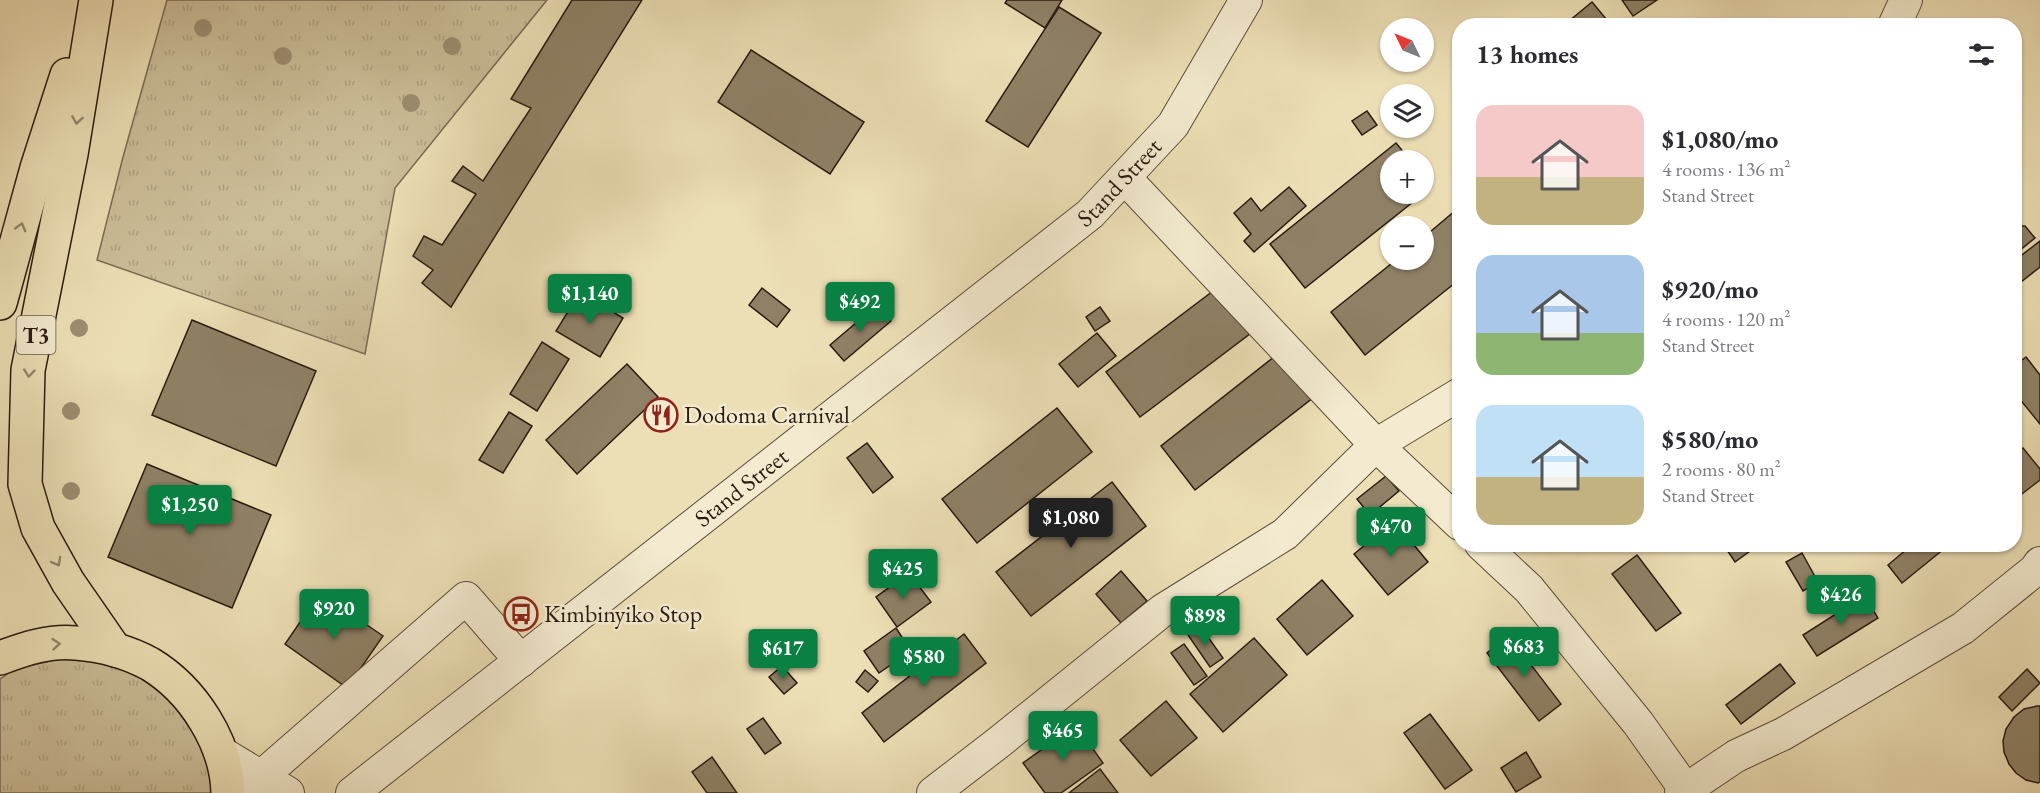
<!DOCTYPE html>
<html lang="en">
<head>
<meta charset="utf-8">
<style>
	body { margin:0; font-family:"EB Garamond",serif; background:#f7f7f7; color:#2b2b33; height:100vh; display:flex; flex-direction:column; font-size:22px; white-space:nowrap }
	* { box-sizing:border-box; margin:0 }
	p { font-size:20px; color:#7c7c81 }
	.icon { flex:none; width:33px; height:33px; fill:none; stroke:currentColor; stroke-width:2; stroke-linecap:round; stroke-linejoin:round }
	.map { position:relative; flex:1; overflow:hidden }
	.details { position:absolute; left:1452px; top:18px; width:570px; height:534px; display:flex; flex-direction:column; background:#fff; border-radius:24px; box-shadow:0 2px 4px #0004 }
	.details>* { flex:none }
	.needle { width:39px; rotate:313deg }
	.tools { position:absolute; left:1380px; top:18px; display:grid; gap:12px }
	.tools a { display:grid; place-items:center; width:54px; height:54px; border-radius:50%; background:#fff; box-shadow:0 2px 4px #0004; font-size:30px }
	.price { position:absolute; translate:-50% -51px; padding:0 14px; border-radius:6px; background:#0b8043; color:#fff; font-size:20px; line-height:39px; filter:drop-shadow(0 2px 3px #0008) }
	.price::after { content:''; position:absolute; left:50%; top:36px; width:18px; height:14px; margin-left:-9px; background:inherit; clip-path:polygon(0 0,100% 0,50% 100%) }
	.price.current { background:#222; color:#fff }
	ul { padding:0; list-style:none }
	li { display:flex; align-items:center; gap:18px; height:150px; padding:0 24px }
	li span { display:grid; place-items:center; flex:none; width:168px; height:120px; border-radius:18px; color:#555 }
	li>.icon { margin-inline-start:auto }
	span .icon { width:72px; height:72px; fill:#fffc; stroke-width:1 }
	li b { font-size:26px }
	h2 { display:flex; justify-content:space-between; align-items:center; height:72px; padding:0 24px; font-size:26px }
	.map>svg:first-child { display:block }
</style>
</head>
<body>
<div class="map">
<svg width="2040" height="793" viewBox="0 0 2040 793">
	<defs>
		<pattern id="park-tufts" width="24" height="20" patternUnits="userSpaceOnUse" patternTransform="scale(1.5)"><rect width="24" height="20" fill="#ccbe99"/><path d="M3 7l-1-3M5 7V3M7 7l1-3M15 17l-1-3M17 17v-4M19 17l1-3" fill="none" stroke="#afa383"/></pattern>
	</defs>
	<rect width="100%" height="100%" fill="#eddfb5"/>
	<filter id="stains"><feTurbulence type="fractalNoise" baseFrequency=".00333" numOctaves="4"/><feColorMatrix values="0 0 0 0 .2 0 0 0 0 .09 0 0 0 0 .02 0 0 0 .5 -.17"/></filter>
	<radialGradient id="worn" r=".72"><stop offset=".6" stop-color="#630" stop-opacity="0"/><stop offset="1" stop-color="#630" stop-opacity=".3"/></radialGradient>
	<g fill="url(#park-tufts)" stroke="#7b6c55" stroke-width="1.5">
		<polygon points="167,0 547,0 395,188 365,354 97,260 123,157"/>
		<polygon points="59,659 105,662 147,679 181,709 204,749 214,793 0,793 0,679 15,669"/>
	</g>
	<g fill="#8f8166" stroke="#2a1b11" stroke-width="1.5">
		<polygon points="572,0 642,0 451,307 422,283 433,270 413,256 424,236 442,245 476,194 452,181 463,166 483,181 531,108 511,99"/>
		<polygon points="1007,0 1062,0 1045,28 1005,3"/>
		<polygon points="1622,0 1657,0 1633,16"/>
		<polygon points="1592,2 1612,26 1563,26"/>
		<polygon points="1059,7 1101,33 1028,147 986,121"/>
		<polygon points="751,50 864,122 830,174 718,102"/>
		<polygon points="1367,111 1377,125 1362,135 1352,121"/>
		<polygon points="1396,143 1410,160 1390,160 1390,194 1423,194 1305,288 1270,244"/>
		<polygon points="1289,187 1306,206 1254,252 1244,241 1251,234 1234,213 1251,198 1261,211"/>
		<polygon points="1456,210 1460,214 1460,279 1365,355 1331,312 1396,260 1424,260 1424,237"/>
		<polygon points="2014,226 2025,226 2035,238 2014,255"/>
		<polygon points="2040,241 2040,267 2021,282 2014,273 2014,261"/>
		<polygon points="1221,285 1255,330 1140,417 1106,372"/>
		<polygon points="762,288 790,310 777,327 749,305"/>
		<polygon points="580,292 623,318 600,357 556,331"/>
		<polygon points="877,305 891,321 844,361 830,345"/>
		<polygon points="1100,307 1110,321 1095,331 1086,317"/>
		<polygon points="192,320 316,371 276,466 152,415"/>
		<polygon points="1097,333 1116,356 1078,387 1059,364"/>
		<polygon points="542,342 569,359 537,411 510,394"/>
		<polygon points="1279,353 1314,397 1195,490 1161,446"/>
		<polygon points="2026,357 2040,375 2040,424 2014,392 2014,366"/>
		<polygon points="627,364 658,397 577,474 546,440"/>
		<polygon points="1057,408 1092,452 977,543 942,499"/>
		<polygon points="509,412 532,426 503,473 479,460"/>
		<polygon points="867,443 893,477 873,493 847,458"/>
		<polygon points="2023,448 2040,469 2040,480 2014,500 2014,454"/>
		<polygon points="147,464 271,515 232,608 108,557"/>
		<polygon points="1386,476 1399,491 1370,515 1357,499"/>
		<polygon points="1112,482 1146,526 1031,616 996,572"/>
		<polygon points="1394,521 1428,562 1388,595 1354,554"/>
		<polygon points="1723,544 1745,544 1750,551 1735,562"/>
		<polygon points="1913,544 1950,544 1902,583 1888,565"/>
		<polygon points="1802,553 1818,582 1803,591 1786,562"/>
		<polygon points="1637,555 1681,613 1656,631 1612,574"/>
		<polygon points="1121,571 1147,601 1121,623 1096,594"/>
		<polygon points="909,573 931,602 897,627 876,597"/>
		<polygon points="1322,580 1353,616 1307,655 1277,619"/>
		<polygon points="320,593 383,636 347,688 285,644"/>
		<polygon points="1864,596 1878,618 1817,656 1803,635"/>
		<polygon points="1200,626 1223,658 1210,667 1188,635"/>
		<polygon points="896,628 911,651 879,673 864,651"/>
		<polygon points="773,630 790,653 769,667 753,644"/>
		<polygon points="964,634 986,663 884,742 862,713"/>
		<polygon points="1509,636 1561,704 1539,721 1487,653"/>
		<polygon points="1254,638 1287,675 1223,732 1190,694"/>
		<polygon points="1184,644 1207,676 1194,685 1171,653"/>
		<polygon points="1780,664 1795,683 1741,724 1726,705"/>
		<polygon points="782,666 797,683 784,694 769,677"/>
		<polygon points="2027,669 2040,683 2012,711 1999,697"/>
		<polygon points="865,670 878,681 868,692 856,682"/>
		<polygon points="1166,701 1197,738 1151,776 1120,740"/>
		<polygon points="2037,706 2040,706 2040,782 2038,783 2026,780 2016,773 2009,764 2004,752 2003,741 2006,729 2014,717 2024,709"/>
		<polygon points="1430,714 1472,770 1445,789 1404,733"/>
		<polygon points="763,718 781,743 765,754 747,729"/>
		<polygon points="1076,725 1103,763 1061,793 1045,793 1023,763"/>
		<polygon points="1526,752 1541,777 1516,792 1501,768"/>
		<polygon points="712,757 737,793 707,793 692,772"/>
		<polygon points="1100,769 1118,793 1069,793"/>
	</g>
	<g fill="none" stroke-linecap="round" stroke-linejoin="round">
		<defs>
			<g id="minor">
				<polyline points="1894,26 1906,0"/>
				<polyline points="1125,178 1376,445 1460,524"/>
				<polyline points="1481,544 1529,589 1638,723 1685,789"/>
				<polyline points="220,752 288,793"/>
				<polyline points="249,793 261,777 466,598 521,661"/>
				<path id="s1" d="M352 793 1090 214 1173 125 1246 0"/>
				<polyline points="933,793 998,743 1163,610 1285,534 1376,445 1460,394"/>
				<polyline points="1681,793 1736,756 1783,734 1963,628 2035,570 2040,563"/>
			</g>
			<g id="highway">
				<polyline points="96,0 71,154 28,370 25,484 38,528 68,582 115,650"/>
				<polyline points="0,303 37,168 67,75"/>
				<path d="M0 658C24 649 50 640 76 643 101 645 128 652 150 664 193 690 227 743 228 793"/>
			</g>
		</defs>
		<use href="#minor" stroke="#5b4c3a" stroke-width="34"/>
		<use href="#highway" stroke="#2a1b11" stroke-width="36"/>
		<use href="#minor" stroke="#f3eacf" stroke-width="32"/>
		<use href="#highway" stroke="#eddfb5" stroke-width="33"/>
	</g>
	<g fill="#9d8e71">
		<circle cx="203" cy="28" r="9"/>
		<circle cx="452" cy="46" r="9"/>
		<circle cx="283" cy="56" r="9"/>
		<circle cx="411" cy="103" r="9"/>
		<circle cx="79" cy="328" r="9"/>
		<circle cx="71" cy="411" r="9"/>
		<circle cx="71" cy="491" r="9"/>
	</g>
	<defs><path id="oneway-chevron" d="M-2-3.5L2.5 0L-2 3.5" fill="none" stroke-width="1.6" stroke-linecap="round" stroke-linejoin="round" transform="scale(1.5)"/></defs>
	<g stroke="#95876b">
		<use href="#oneway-chevron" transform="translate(77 120) rotate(99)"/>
		<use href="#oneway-chevron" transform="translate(21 227) rotate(-75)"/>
		<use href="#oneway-chevron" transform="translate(29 373) rotate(96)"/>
		<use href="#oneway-chevron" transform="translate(57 562) rotate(61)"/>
		<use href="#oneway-chevron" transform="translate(56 644) rotate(-5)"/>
	</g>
	<defs>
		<symbol id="restaurant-ring" viewBox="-11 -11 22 22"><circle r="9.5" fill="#f3eacf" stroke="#8f2418" stroke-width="1.5"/><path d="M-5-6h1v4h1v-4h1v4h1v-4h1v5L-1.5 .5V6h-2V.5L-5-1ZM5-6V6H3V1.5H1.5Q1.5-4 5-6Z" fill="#8f2418"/></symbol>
		<symbol id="bus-ring" viewBox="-11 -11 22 22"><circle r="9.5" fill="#f3eacf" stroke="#8f2418" stroke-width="1.5"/><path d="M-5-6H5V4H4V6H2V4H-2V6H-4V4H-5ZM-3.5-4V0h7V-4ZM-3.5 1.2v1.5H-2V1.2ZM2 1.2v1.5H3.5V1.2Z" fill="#8f2418"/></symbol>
	</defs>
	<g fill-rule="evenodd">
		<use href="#restaurant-ring" x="642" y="396" width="38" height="38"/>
		<use href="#bus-ring" x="502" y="595" width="38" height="38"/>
	</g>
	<g text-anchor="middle" stroke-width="5" stroke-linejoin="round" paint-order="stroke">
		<rect fill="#f3eacf" stroke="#66594a" stroke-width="1.5" x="16.5" y="316" width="39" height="38" rx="4.5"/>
		<g font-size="22" font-weight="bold" fill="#2a1b11">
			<text x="36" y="343">T3</text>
		</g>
		<g font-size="24" fill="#2a1b11" stroke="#f3eacf">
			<text dy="8" stroke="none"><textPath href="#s1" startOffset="981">Stand Street</textPath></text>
			<text dy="8" stroke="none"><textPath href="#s1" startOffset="495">Stand Street</textPath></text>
		</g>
		<g font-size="24" fill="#2a1b11" stroke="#f3eacf" text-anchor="start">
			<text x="684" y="423">Dodoma Carnival</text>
			<text x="544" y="622">Kimbinyiko Stop</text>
		</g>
	</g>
	<rect width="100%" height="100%" filter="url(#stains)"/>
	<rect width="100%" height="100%" fill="url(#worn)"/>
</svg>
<div class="tools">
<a><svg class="needle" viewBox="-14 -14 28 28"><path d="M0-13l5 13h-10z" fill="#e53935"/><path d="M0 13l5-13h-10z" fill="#7c7c81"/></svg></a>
<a><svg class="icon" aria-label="layers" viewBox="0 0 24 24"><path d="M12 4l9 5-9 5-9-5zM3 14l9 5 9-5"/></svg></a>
<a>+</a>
<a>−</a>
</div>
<b class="price" style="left:590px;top:325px">$1,140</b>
<b class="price" style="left:860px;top:333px">$492</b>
<b class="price" style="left:190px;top:536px">$1,250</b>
<b class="price current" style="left:1071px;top:549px">$1,080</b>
<b class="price" style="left:1391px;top:558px">$470</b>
<b class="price" style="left:903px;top:600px">$425</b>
<b class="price" style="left:1841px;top:626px">$426</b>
<b class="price" style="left:334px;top:640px">$920</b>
<b class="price" style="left:1205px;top:647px">$898</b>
<b class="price" style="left:1524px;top:678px">$683</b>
<b class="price" style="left:783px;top:680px">$617</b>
<b class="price" style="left:924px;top:688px">$580</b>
<b class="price" style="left:1063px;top:762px">$465</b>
<section class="details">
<h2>13 homes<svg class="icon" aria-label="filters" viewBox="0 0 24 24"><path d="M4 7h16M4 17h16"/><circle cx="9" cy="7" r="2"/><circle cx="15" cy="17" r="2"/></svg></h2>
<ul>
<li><span style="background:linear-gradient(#f6c9c9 60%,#c2b280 0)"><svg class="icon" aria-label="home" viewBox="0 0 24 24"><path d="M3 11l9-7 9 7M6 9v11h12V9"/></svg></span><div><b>$1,080/mo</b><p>4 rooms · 136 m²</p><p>Stand Street</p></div></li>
<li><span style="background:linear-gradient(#a9c7e8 65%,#8fb573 0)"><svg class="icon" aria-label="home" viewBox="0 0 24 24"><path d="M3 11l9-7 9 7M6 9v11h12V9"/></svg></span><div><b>$920/mo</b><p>4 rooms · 120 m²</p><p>Stand Street</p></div></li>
<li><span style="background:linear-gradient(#bfe0f5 60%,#c2b280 0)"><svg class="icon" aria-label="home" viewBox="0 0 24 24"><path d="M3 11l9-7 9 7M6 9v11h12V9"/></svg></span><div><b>$580/mo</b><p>2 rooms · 80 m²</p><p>Stand Street</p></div></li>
</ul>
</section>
</div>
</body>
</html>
